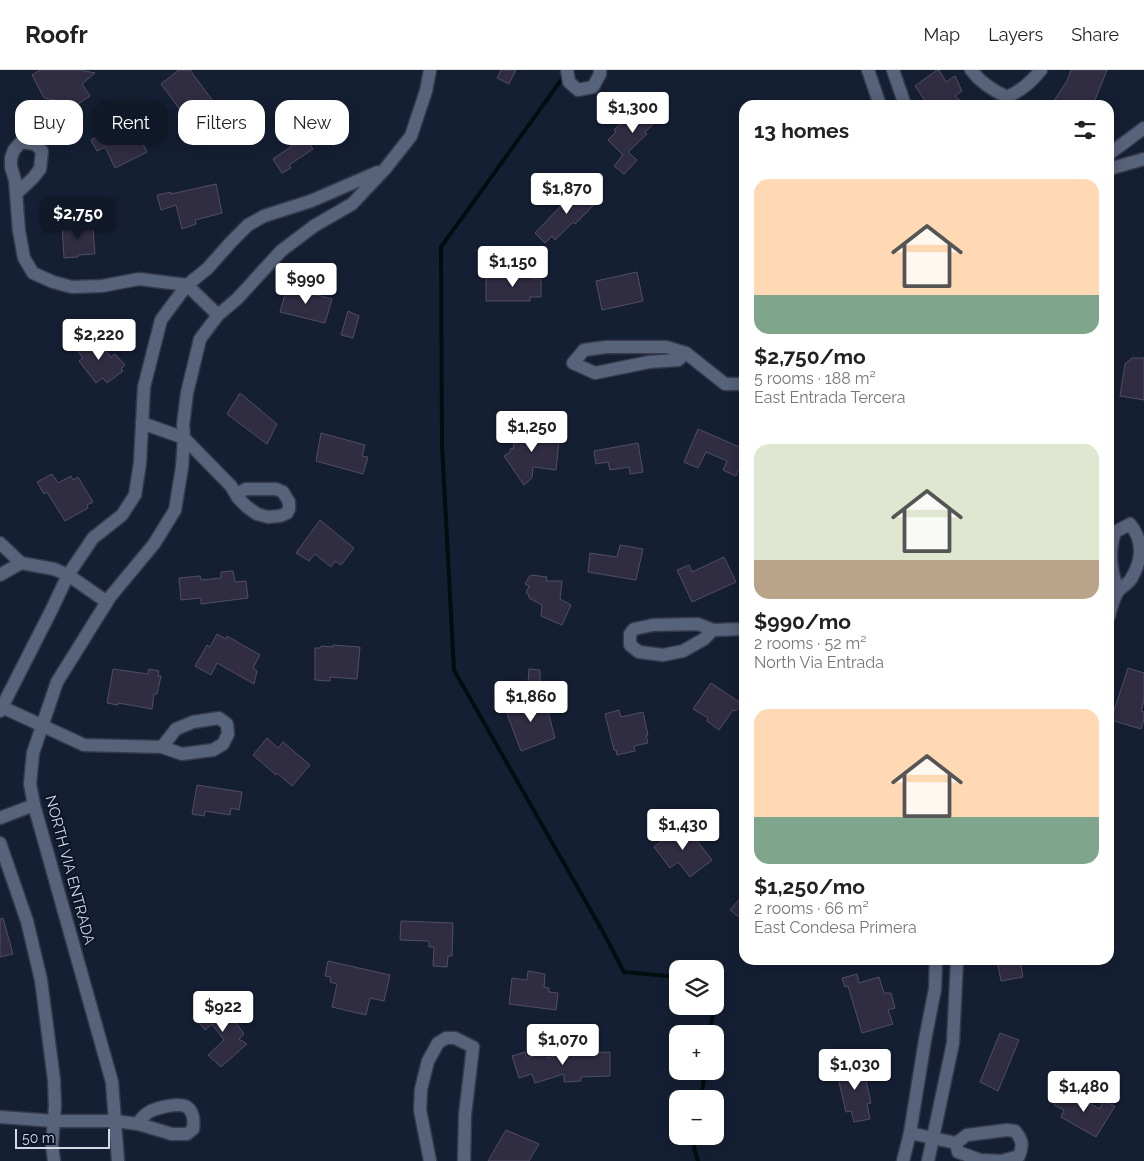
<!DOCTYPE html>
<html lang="en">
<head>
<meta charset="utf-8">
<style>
	body { margin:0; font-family:Raleway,sans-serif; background:#f6f6f6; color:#222; height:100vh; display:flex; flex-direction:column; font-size:19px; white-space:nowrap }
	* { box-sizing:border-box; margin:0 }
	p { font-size:16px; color:#767676 }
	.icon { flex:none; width:28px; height:28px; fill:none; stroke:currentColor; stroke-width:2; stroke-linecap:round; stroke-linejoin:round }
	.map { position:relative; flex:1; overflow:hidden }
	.details { position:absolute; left:739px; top:30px; width:375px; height:865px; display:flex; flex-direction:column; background:#fff; border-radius:15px; box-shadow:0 2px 12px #0003 }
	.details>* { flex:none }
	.hud { position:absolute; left:15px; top:30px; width:475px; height:45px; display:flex; gap:10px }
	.tools { position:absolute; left:669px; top:890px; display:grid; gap:10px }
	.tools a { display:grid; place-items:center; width:55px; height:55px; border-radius:10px; background:#fff; box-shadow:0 2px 12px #0003; font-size:25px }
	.scale { position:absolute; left:15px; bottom:12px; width:95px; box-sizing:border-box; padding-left:5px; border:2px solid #d3dae7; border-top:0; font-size:14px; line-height:18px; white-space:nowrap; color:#d3dae7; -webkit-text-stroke:4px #0c1528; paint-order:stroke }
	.price { position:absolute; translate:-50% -42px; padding:0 11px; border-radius:5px; background:#fff; color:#222; font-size:16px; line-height:32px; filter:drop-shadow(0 1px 2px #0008) }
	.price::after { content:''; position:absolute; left:50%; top:30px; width:15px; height:11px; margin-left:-8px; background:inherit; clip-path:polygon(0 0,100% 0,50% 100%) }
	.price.current { background:#111827; color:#fff }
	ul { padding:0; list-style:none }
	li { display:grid; align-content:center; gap:10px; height:265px; padding:0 15px }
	li span { display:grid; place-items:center; height:155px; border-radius:15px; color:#555 }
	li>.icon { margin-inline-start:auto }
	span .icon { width:90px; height:90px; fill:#fffc; stroke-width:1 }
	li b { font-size:21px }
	h2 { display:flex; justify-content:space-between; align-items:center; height:60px; padding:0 15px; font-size:21px }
	.pill { padding:0 18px; border-radius:15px; background:#fff; box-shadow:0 2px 12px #0003; font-size:18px; line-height:45px }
	.pill.current { background:#111827; color:#fff }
	header { display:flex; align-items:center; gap:30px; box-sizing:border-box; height:70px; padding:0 25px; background:#fff; border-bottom:1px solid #e0e0e0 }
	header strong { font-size:24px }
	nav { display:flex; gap:28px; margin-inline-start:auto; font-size:18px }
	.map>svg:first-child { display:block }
</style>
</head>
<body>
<header>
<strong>Roofr</strong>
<nav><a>Map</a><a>Layers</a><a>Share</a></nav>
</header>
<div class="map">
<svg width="1144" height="1091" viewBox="0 0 1144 1091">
	<rect width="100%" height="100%" fill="#151f33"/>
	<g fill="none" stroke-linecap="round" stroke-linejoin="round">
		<g stroke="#000e10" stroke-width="4">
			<polyline points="564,6 441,177 442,375 454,600 603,862 624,902 678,907"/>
			<polyline points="715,911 717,911 715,927"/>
			<polyline points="710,964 714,936"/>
			<polyline points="701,1029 705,1001"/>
			<polyline points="696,1066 694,1078 698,1091"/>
		</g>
	</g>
	<g fill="#302c42" stroke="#514d66">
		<polygon points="40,0 80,0 95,3 82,14 90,26 78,34 44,28 32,5"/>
		<polygon points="179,0 190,0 213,31 187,49 161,14"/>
		<polygon points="501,0 516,0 509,14 497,8"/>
		<polygon points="937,0 939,0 946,12 955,6 962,21 955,26 965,35 928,35 915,16"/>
		<polygon points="1071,0 1107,0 1093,35 1051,35 1067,11"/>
		<polygon points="645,31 661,47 645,62 647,64 628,82 637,90 624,104 614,96 623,85 608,70 616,62 614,60"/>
		<polygon points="309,36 327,63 310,75 313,79 289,95 291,98 282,103 273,89 295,74 281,55"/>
		<polygon points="123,54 130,66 137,62 147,82 115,98 105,77 97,81 91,70"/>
		<polygon points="216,114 222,143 195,150 196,154 182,159 176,135 161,140 157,125 171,122 171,124"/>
		<polygon points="581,115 592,125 591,130 595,134 575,154 573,152 555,170 552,166 545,173 535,163"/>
		<polygon points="87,152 87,159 93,158 95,184 78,185 78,187 64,188 62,153"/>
		<polygon points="637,202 643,231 602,240 596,211"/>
		<polygon points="509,205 533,205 533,209 541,209 541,227 530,227 530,231 486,231 486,208 509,207"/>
		<polygon points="287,217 332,229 325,253 280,242"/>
		<polygon points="348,241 359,246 353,268 341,265"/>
		<polygon points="95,269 111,287 115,284 125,295 121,299 123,301 107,313 103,308 96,313 79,291 83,288 77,280 79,270 92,272"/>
		<polygon points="1132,288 1144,288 1144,330 1120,326 1125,294"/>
		<polygon points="240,323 277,354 267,374 227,344"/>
		<polygon points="518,352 525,354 534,366 550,367 549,370 559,371 556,400 533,397 532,408 524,415 504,386 510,382 511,378 513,379"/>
		<polygon points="698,359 744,379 744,403 738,400 736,406 723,400 727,391 706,382 698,398 684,392"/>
		<polygon points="321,363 365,375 362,386 368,387 363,404 316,391"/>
		<polygon points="638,373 643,402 630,404 629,397 610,400 608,392 596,394 594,381"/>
		<polygon points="52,404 58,413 71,406 73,410 78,407 93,432 87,435 88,438 65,451 47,422 44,424 37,412"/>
		<polygon points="320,450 354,478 341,495 335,491 331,497 315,484 309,491 296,483"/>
		<polygon points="620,475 643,479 636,510 588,502 590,483 617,487"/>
		<polygon points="724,487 736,512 692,532 677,500 689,495 692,502"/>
		<polygon points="233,501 235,512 246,511 248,528 201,534 201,528 181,530 179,508 200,506 201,510 221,508 221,502"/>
		<polygon points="532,505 547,507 546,511 562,511 560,529 571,535 562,555 541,546 542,535 529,528 529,525 526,523 529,516 525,514 529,507"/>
		<polygon points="217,564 226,569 227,566 260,585 253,598 257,601 254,614 217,593 211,605 195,596 207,575 210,577"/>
		<polygon points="333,575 360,577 357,609 330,607 330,611 315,610 315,578 321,578 321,576 333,577"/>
		<polygon points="1128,598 1144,603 1144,630 1141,641 1144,642 1144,649 1141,659 1111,650"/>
		<polygon points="113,599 148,604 149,599 159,601 158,606 161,606 157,624 154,624 152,639 118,633 118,635 107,633"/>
		<polygon points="529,599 540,600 540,613 528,613"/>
		<polygon points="711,613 742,634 736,641 733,640 719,660 707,651 708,648 693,639"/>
		<polygon points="535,626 545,630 555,668 521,681 507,644 511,635"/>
		<polygon points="619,640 621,647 643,642 648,665 646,665 648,673 634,676 635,681 617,685 616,680 614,680 605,644"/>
		<polygon points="267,668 278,678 283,672 310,695 292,716 277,703 276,705 253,685"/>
		<polygon points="197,715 242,722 239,740 231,738 230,745 205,741 204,746 192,744"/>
		<polygon points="684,754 712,790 690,807 678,792 670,798 654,777"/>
		<polygon points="744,824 744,851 730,840"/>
		<polygon points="3,848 13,884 0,887 0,849"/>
		<polygon points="401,851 453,853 452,886 448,886 447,897 433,896 434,877 429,877 429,871 400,870"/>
		<polygon points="997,890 1020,890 1023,907 1001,911"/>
		<polygon points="328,891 390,905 384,931 370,928 366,945 332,937 337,914 330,912 331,907 325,906"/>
		<polygon points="528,901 545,904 544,917 549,918 549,922 558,923 556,940 509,934 512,908 527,910"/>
		<polygon points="857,904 859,913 879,907 884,923 891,923 895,938 888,940 893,954 862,963 848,916 845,917 842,908"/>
		<polygon points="220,930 244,964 239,969 247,974 221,997 208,985 224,970 212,954 205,960 197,950"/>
		<polygon points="1000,963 1019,970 998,1021 980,1012"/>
		<polygon points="525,982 527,988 546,982 548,988 560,984 610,982 610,1006 581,1007 581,1011 564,1012 564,1004 535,1013 532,1004 519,1008 512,986"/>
		<polygon points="862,993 871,1033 867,1034 870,1049 854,1052 851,1041 846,1042 836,999"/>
		<polygon points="1060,1022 1070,1027 1071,1023 1100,1039 1103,1031 1115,1036 1096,1067 1061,1047 1064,1040 1054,1035"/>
		<polygon points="506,1060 539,1074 529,1091 488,1091"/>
	</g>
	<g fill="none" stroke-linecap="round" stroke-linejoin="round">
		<defs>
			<g id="minor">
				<polyline points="567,0 569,12 578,20 593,17 600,4 600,0"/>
				<polyline points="868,0 880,35"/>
				<polyline points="893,0 905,35"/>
				<path d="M971 0C980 12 994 21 1007 27 1022 20 1030 13 1041 0"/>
				<polyline points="1109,84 1144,58"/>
				<polyline points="1109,99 1144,89"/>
				<polyline points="16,124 33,108 40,99 42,81 35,74 21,72 14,80 11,88 11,97 15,110 19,161 24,188 33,203 53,212 72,217 102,216 139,209 187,215 218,245"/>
				<polyline points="686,283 678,290 649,292 595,303 573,293 584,280 606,277 666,277 686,283 725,314 744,314"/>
				<polyline points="142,353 184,368 231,416 238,428 247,437 257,444 268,447 280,446 287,443 289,439 289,432 283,422 276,419 246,419 236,424"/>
				<polyline points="0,473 21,493 54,499 68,505 107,532"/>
				<polyline points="0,505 21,493"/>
				<path d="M1109 546C1111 538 1113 530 1117 523 1120 517 1127 515 1131 509 1142 491 1144 471 1130 454L1115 462C1108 484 1111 500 1118 521"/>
				<polyline points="713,560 704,569 683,581 663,585 639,582 630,575 630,564 634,559 653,555 698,554 713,560 744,559"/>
				<polyline points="2,637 84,675 162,677 182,684 213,680 223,674 228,664 227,654 219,648 193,652 176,659 162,677"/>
				<polyline points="0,641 52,539 68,505 93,468 122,445 135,425 140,393 144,317 161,250 187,215 207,199 232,171 248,155 264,146 311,131 378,102"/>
				<polyline points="0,748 34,735"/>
				<polyline points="0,773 27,851 41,910 54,1010 55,1036 52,1075 54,1091"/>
				<path d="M0 1047 54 1051H115L138 1054 172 1064H187L193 1059C194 1052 194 1042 187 1037 178 1032 152 1038 145 1045 142 1047 140 1051 138 1054"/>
				<path d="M910 1063 956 1073 967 1065 1007 1060 1015 1061C1023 1071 1023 1075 1019 1086L1002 1091 980 1090 958 1082 956 1073"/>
				<polyline points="118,1091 112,1012 34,735 30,714 33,683 57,612 110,527 154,474 175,440 182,397 184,368 183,355 187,323 200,269 218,245 237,229 281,181 314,156 352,134 385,99 411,66 426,21 430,0"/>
				<polyline points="430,1091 420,1040 421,1019 428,991 438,973 446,968 455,968 473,977 465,1045 464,1091"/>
				<polyline points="903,1091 910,1063 925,970 935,919 936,890"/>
				<polyline points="928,1091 953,973 957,890"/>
			</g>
		</defs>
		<use href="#minor" stroke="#353a4b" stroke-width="15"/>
		<use href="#minor" stroke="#57637b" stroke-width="12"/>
	</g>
	<g text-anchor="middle" stroke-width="4" stroke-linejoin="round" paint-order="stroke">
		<g font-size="15" fill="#d3dae7" stroke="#0c1528">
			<text transform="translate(70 800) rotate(75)" y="5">NORTH VIA ENTRADA</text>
		</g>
	</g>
</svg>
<div class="tools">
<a><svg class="icon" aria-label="layers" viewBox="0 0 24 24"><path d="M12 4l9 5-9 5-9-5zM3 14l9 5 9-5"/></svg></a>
<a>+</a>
<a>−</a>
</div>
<div class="scale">50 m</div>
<b class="price" style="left:633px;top:64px">$1,300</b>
<b class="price" style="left:567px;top:145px">$1,870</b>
<b class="price current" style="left:78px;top:170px">$2,750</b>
<b class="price" style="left:513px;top:218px">$1,150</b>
<b class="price" style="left:306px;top:235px">$990</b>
<b class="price" style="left:99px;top:291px">$2,220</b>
<b class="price" style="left:532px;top:383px">$1,250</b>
<b class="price" style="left:531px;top:653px">$1,860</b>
<b class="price" style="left:683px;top:781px">$1,430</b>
<b class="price" style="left:223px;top:963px">$922</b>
<b class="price" style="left:563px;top:996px">$1,070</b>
<b class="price" style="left:855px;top:1021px">$1,030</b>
<b class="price" style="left:1084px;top:1043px">$1,480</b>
<div class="hud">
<a class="pill">Buy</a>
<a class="pill current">Rent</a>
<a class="pill">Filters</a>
<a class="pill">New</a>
</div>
<section class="details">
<h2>13 homes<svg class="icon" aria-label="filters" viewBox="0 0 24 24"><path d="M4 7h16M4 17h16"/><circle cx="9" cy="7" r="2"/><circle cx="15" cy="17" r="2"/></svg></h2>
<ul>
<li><span style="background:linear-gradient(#ffd9b3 75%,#7fa58c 0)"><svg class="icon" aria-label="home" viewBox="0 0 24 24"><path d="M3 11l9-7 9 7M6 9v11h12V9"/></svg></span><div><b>$2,750/mo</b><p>5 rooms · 188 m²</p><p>East Entrada Tercera</p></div></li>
<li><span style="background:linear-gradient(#dfe7d0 75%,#b9a48a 0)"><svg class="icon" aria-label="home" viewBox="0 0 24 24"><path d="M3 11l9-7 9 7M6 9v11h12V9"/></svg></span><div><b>$990/mo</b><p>2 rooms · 52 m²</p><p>North Via Entrada</p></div></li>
<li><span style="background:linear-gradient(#ffd9b3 70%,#7fa58c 0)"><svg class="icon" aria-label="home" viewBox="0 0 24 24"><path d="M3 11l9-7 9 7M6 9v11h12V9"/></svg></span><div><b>$1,250/mo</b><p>2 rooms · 66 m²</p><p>East Condesa Primera</p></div></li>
</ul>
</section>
</div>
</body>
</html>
